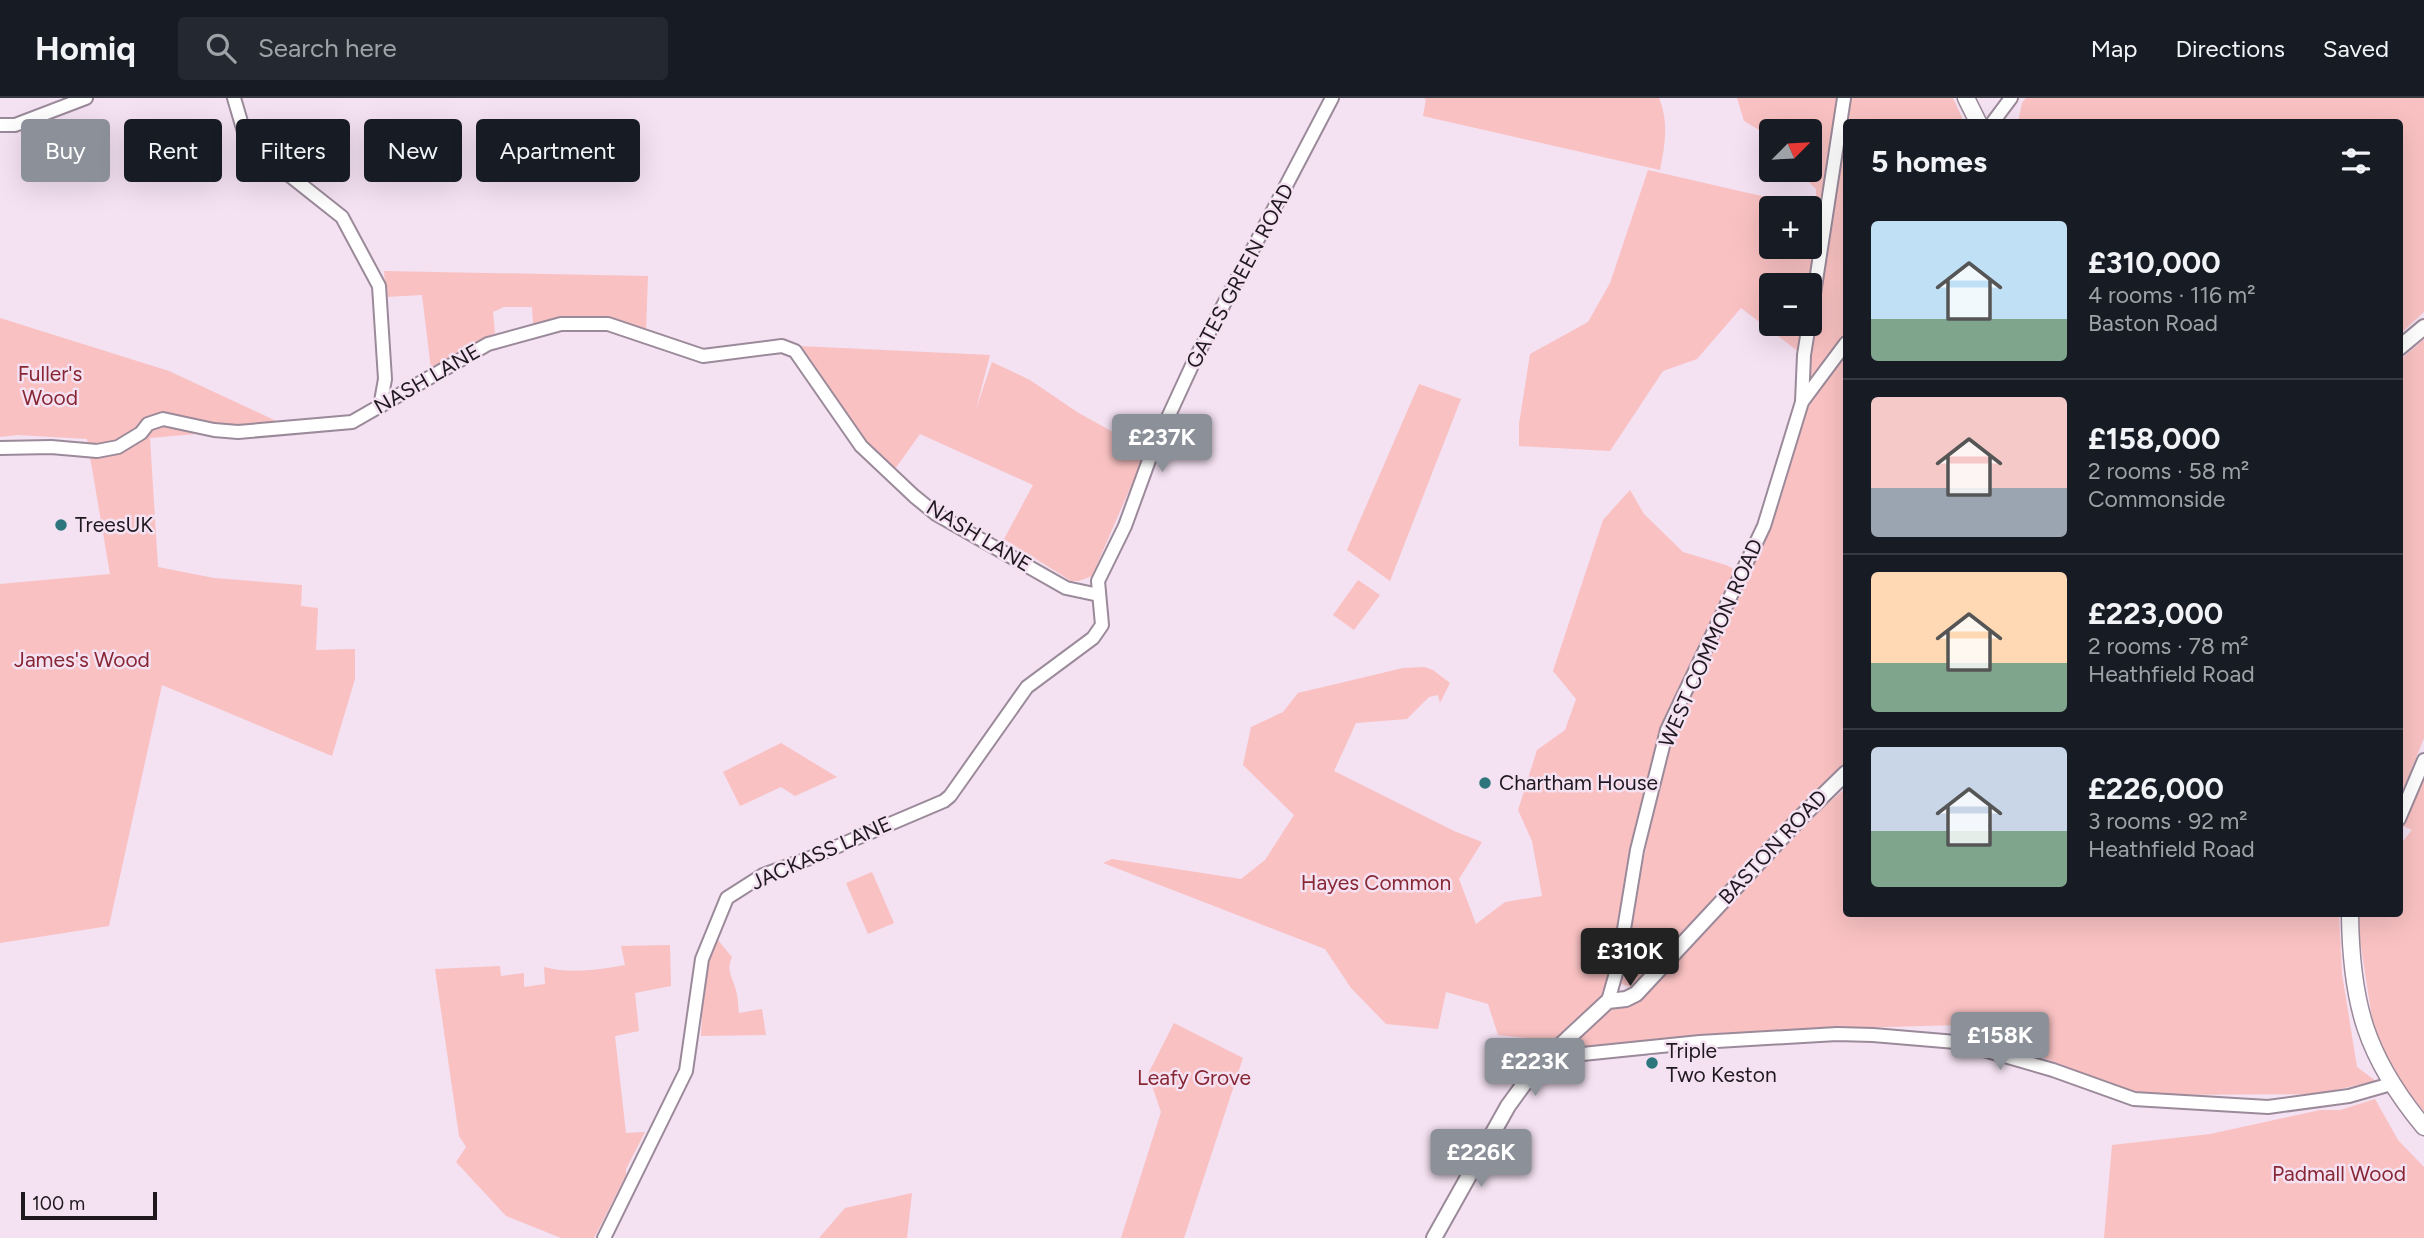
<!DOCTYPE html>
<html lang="en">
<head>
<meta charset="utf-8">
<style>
	body { margin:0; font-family:Figtree,sans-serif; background:#242831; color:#f1f3f6; height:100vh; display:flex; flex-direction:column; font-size:26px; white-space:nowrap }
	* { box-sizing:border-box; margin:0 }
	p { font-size:23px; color:#9ea1a6 }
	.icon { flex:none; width:38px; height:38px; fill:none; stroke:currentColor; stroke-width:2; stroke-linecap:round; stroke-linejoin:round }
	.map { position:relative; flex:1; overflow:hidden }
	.sheet { position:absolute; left:1843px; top:21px; width:560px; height:798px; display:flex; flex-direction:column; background:#171b24; border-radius:7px; box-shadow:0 7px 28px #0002 }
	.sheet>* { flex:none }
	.top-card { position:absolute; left:21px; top:21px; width:665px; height:63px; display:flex; gap:14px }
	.needle { width:46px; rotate:66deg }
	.fabs { position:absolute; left:1759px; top:21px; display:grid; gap:14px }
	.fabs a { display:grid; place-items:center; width:63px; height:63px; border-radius:7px; background:#171b24; box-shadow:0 7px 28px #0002; font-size:35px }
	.scale { position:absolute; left:21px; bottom:18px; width:136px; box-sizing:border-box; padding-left:7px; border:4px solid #1f191f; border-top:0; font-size:19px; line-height:24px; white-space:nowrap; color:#1f191f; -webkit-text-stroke:5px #f4e1f2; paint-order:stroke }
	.price { position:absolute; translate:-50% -60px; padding:0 16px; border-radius:7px; background:#8c9099; color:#fff; font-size:23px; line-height:46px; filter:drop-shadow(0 2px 4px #0008) }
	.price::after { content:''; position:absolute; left:50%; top:42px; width:21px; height:16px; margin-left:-10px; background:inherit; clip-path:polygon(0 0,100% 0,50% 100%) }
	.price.current { background:#222; color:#fff }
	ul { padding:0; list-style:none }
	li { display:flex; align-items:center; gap:21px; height:175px; padding:0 28px }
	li+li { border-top:2px solid #363941 }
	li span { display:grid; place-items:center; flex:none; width:196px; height:140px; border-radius:7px; color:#555 }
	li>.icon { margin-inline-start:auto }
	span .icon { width:84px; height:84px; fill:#fffc; stroke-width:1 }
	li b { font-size:30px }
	h2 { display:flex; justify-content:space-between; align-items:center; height:84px; padding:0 28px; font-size:30px }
	.chip { padding:0 24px; border-radius:7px; background:#171b24; box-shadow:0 7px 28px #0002; font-size:24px; line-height:63px }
	.chip.current { background:#8c9099; color:#fff }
	header { display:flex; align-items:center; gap:42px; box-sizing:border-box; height:98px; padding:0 35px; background:#171b24; border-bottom:2px solid #363941 }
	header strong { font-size:33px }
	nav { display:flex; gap:38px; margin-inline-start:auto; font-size:24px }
	.search { width:490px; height:63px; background:#242831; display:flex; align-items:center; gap:18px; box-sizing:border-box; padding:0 24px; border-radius:7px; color:#9ea1a6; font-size:26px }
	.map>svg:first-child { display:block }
</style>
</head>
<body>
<header>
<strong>Homiq</strong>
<div class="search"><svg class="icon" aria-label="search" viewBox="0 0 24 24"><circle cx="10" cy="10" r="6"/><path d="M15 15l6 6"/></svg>Search here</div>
<nav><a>Map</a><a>Directions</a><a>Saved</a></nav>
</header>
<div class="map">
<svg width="2424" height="1140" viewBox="0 0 2424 1140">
	<rect width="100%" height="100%" fill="#f4e1f2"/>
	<g fill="#f9c1c2" fill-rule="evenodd">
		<path d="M1423 0H1659C1669 25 1665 47 1660 72L1423 18 1426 1Z"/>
		<polygon points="1737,0 1839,0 1824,102 1816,100 1816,91 1796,72 1810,72 1810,33 1771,33 1771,48 1765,42 1764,35 1744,23"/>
		<polygon points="1850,0 1953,0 1964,24 1846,24"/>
		<polygon points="2026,0 2424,0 2424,214 2399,237 2399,24 2018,24 2022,5"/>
		<polygon points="1846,26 1846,237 1827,266 1802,297 1815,227"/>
		<path d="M1648 72 1822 112 1810 187H1771V226H1804L1799 254 1741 210 1697 261 1663 273 1610 353 1519 348V326L1530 256 1588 224 1610 185ZM1771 110H1810V149H1771Z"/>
		<path d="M384 173 648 178 646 233C598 218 582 215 533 227L532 209H504L493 214 495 235 470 247 431 271 422 197 386 199Z"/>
		<polygon points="0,220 169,273 287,328 150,340 158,469 214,480 302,487 301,508 318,510 316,552 355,551 355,581 332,658 162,587 109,828 0,845 0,486 110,476 87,341 18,337 0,339"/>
		<polygon points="2424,241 2424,640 2399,702 2399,263"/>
		<polygon points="799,248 990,257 976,311 992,264 1030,282 1077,314 1136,347 1144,358 1092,478 1079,483 1071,483 1004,441 1033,387 920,336 895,371 864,341"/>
		<polygon points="1846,255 1846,668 1633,890 1619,885 1658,688 1673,634 1768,429 1789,370 1798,329 1812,303"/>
		<polygon points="1419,286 1461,301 1390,483 1347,452"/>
		<polygon points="1630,392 1644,416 1683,454 1726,467 1736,472 1661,631 1631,750 1615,853 1602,898 1555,943 1498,937 1488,906 1446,894 1438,931 1386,926 1351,890 1325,851 1103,765 1112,761 1241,781 1265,762 1294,717 1243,667 1251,629 1283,614 1298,595 1403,570 1424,569 1433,572 1450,585 1440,605 1438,597 1429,599 1407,621 1356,625 1334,673 1454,733 1482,744 1459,781 1476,826 1505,804 1542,798 1532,743 1518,712 1537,652 1565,632 1576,601 1553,573 1603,422"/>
		<polygon points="1358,482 1380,497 1354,532 1333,517"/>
		<polygon points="781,645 837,679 795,698 781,689 740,708 723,674"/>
		<polygon points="2424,678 2424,1014 2377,953 2356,816 2399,816 2399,748 2412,732 2403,728"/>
		<polygon points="1846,690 1846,816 2339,816 2342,876 2357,969 2376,983 2317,996 2137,997 1961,927 1811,931 1580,950 1576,946 1577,938 1609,910 1623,910 1634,903 1822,710"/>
		<polygon points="872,774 894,825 868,836 846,785"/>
		<path d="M717 841 732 859C726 873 732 878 736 892 738 899 738 908 739 915L762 911 766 937 701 938 704 869Z"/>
		<path d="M670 847 671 888 635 895 639 933 615 938 626 1035 645 1034 626 1071V1077L594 1140H561L506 1118 456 1064 466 1049 459 1038 435 871 500 868 501 878 524 875V889L545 886 544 869C571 876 598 872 625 867L621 848Z"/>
		<polygon points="1174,925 1243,960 1184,1140 1121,1140 1161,1014 1148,976"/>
		<polygon points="2375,1001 2398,1042 2424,1069 2424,1140 2104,1140 2112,1047 2210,1036 2320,1012 2340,1012"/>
		<polygon points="912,1095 907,1140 819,1140 845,1110"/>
	</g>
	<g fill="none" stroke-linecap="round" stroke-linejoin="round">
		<defs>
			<g id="tertiary">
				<polyline points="234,0 244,34 255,50 342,119 379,188 385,281 380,309"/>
				<polyline points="1993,24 2011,0"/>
				<polyline points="0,27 15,27 86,0"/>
				<polyline points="1810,222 1844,0"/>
				<polyline points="1802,304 1804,257 1809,226"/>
				<polyline points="0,350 51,349 97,353 118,349 141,335 148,326 163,321 214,332 238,334 352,324 488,246 561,226 608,226 703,258 782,248 795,253 861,348 914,398 936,416 1066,490 1099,497"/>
				<polyline points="2399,721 2424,662"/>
				<polyline points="1608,903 1618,868 1637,752 1667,632 1764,428 1802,304 1846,245"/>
				<polyline points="1551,955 1563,958 1700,944 1837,936 1873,937 1956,944 2053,972 2134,1001 2268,1009 2349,998 2391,986"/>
				<polyline points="604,1140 686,973 702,861 727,800 763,777 810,760 944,703 950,698 1027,589 1093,540 1102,527 1098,483 1125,428 1152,354 1194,263 1332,0"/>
			</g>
			<g id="secondary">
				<polyline points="2399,250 2424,229"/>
				<polyline points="1434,1140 1508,1008 1535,971 1608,903 1626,901 1636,896 1800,720 1846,675"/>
			</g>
			<g id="trunk">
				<polyline points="1966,0 1978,24"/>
				<path d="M2350 816C2351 906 2366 959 2424 1029"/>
			</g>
		</defs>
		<use href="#tertiary" stroke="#9b8a9a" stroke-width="16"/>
		<use href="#secondary" stroke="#9b8a9a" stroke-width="18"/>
		<use href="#trunk" stroke="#9b8a9a" stroke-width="19"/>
		<use href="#tertiary" stroke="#fff" stroke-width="12"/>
		<use href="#secondary" stroke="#fff" stroke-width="14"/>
		<use href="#trunk" stroke="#fff" stroke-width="16"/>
	</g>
	<g fill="#2d767e" stroke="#f4e1f2" stroke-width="2.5">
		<circle cx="61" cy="427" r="7"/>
		<circle cx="1485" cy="685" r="7"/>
		<circle cx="1652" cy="965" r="7"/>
	</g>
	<g text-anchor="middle" stroke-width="5" stroke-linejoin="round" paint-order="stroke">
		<g font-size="21" fill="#1f191f" stroke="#f4e1f2">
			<text transform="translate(1240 178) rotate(-62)" y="7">GATES GREEN ROAD</text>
			<text transform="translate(427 281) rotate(-30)" y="7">NASH LANE</text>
			<text transform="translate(979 438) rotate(31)" y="7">NASH LANE</text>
			<text transform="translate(1711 545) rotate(-66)" y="7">WEST COMMON ROAD</text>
			<text transform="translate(1773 749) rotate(-47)" y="7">BASTON ROAD</text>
			<text transform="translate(821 755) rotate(-24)" y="7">JACKASS LANE</text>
		</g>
		<g font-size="21" fill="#882734" stroke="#f4e1f2">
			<text x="50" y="283">Fuller's<tspan x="50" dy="24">Wood</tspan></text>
			<text x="82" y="569">James's Wood</text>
			<text x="1376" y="792">Hayes Common</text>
			<text x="1194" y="987">Leafy Grove</text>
			<text x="2339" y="1083">Padmall Wood</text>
		</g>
		<g font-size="21" fill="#1f191f" stroke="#f4e1f2" text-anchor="start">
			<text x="75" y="434">TreesUK</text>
			<text x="1499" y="692">Chartham House</text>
			<text x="1666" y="960">Triple<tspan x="1666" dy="24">Two Keston</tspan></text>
		</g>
	</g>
</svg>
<div class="fabs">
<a><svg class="needle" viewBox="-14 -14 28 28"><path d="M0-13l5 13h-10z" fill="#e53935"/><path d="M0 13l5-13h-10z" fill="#9ea1a6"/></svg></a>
<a>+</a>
<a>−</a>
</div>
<div class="scale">100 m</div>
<b class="price" style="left:1162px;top:376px">£237K</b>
<b class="price current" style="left:1630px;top:890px">£310K</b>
<b class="price" style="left:2000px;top:974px">£158K</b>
<b class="price" style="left:1535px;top:1000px">£223K</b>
<b class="price" style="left:1481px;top:1091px">£226K</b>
<div class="top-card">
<a class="chip current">Buy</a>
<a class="chip">Rent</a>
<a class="chip">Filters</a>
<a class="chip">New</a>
<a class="chip">Apartment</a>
</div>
<section class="sheet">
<h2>5 homes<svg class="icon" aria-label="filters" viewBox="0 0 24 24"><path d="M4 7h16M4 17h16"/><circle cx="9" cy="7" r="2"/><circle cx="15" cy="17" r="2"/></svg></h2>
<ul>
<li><span style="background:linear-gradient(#bfe0f5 70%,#7fa58c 0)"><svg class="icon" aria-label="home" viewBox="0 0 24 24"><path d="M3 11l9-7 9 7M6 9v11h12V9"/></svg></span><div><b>£310,000</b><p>4 rooms · 116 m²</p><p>Baston Road</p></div></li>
<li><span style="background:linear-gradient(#f6c9c9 65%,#9aa5b1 0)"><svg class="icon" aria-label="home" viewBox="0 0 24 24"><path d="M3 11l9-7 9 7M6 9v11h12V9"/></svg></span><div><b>£158,000</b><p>2 rooms · 58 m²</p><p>Commonside</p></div></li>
<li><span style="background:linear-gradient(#ffd9b3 65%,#7fa58c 0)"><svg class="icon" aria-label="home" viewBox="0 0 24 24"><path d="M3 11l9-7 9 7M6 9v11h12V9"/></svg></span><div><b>£223,000</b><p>2 rooms · 78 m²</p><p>Heathfield Road</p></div></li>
<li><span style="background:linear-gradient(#c9d6e8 60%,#7fa58c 0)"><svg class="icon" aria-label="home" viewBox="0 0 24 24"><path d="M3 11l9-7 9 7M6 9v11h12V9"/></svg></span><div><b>£226,000</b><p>3 rooms · 92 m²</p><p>Heathfield Road</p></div></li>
</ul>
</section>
</div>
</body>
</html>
